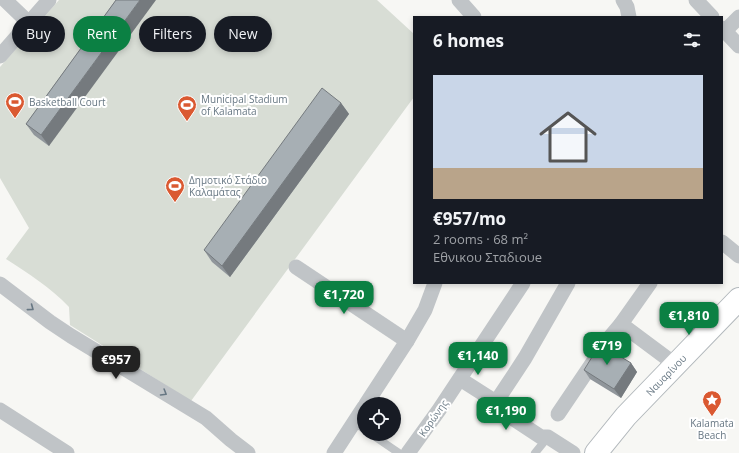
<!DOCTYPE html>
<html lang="en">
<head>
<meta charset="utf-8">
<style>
	body { margin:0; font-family:"Open Sans",sans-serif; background:#20242c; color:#f1f3f6; height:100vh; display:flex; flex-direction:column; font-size:15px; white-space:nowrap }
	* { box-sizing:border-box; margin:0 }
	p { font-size:13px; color:#9ea1a6 }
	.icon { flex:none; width:22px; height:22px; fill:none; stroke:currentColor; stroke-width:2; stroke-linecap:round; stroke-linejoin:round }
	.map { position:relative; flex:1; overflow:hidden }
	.drawer { position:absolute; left:413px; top:16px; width:310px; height:268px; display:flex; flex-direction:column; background:#171b24; border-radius:0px; box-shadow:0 2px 6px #0003 }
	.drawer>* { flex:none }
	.guide { position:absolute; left:12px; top:16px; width:341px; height:36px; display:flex; gap:8px }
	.tools { position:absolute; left:357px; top:397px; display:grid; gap:8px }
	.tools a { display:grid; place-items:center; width:44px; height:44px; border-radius:50%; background:#171b24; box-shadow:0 2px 6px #0003; font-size:20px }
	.price { position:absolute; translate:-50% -34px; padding:0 9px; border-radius:8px; background:#0b8043; color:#fff; font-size:13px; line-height:26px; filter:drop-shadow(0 1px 2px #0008) }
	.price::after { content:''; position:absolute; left:50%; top:24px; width:12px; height:9px; margin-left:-6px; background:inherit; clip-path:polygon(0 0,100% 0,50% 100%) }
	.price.on { background:#222; color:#fff }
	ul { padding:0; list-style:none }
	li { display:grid; align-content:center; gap:8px; height:212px; padding:0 20px }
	li span { display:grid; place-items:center; height:124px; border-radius:0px; color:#555 }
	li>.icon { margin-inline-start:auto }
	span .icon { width:72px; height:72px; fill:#fffc; stroke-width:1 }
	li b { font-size:17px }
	h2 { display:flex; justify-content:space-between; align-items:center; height:48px; padding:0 20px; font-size:17px }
	.pill { padding:0 14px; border-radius:18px; background:#171b24; box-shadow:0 2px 6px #0003; font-size:14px; line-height:36px }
	.pill.on { background:#0b8043; color:#fff }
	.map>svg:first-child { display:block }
</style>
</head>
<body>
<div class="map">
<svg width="739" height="453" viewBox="0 0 739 453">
	<rect width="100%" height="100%" fill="#f7f7f4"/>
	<path fill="#d8ddd5" d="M59 0H377L414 34V97L191 401 70 325 69 307C50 287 29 274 6 259L29 228 0 178V67Z"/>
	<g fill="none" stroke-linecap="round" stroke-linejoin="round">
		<defs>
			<polyline id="secondary" points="596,453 626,416 739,299"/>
		</defs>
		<use href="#secondary" stroke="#b2b8bc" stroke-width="24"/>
		<g stroke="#c0c4c7" stroke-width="8">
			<polyline points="354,422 364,429"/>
			<polyline points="371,434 399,453"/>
			<polyline points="535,453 548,437"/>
		</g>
		<g stroke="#c0c4c7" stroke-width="15">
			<polyline points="5,0 29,23"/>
			<polyline points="459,0 474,17"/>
			<polyline points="623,0 627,7 629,17"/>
			<polyline points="696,0 712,17"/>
			<polyline points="722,28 739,46"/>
			<polyline points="725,31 739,17"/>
			<polyline points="0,56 49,0"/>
			<polyline points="722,242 739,256"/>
			<polyline points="296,267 407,341"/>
			<polyline points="0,284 50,322 71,336 206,418 231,440 248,453"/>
			<polyline points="689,318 706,333"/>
			<polyline points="621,324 650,283"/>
			<polyline points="460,379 496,402 497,408 541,437 548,437 573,453"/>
			<polyline points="496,402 525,358 568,283"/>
			<polyline points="366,404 407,341 425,310 435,283"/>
			<polyline points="0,410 67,453"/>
			<polyline points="558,414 610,337 621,324 676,365"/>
			<polyline points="334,453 364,407"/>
			<polyline points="408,453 439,410 523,283"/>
		</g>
		<use href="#secondary" stroke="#fff" stroke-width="22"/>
	</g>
	<g fill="#90969b">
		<polygon points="116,0 49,146 34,135 26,124"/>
		<polygon points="341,103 349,114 230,277 212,262 204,250"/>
		<polygon points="631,363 637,372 621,398 590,379 584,370"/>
	</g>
	<g fill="#757a7e">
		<polygon points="140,0 156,0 49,146 41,135"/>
		<polygon points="341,103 349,114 230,277 222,266"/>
		<polygon points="631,363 637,372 621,398 614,389"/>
	</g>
	<g fill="#a7afb4" stroke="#757a7e">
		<polygon points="116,0 140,0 41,135 26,124"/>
		<polygon points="322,88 341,103 222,266 204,250"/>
		<polygon points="600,344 631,363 614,389 584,370"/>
	</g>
	<defs><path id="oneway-chevron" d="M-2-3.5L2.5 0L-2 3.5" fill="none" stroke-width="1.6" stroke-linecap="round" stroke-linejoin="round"/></defs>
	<g stroke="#677783">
		<use href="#oneway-chevron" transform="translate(31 308) rotate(37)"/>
		<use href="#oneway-chevron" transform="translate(164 393) rotate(31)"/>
	</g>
	<defs>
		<symbol id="stadium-pin" viewBox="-11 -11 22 30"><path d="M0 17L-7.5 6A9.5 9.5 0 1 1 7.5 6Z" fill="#da5931" stroke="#fff"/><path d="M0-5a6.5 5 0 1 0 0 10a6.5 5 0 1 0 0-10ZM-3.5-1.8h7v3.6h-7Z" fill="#fff"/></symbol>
		<symbol id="sight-pin" viewBox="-11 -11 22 30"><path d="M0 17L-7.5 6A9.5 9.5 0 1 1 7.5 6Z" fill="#da5931" stroke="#fff"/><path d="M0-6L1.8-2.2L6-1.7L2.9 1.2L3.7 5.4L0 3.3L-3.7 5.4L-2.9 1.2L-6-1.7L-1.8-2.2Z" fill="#fff"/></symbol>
	</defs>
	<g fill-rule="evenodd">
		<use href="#stadium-pin" x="4" y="91" width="22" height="30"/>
		<use href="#stadium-pin" x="176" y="94" width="22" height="30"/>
		<use href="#stadium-pin" x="164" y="175" width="22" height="30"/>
		<use href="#sight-pin" x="701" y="389" width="22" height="30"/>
	</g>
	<g text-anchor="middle" stroke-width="4" stroke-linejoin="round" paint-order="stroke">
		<g font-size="10" fill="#677783" stroke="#fff" text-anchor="start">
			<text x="201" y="103">Municipal Stadium<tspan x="201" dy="12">of Kalamata</tspan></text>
			<text x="29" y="106">Basketball Court</text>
			<text x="189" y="184">Δημοτικό Στάδιο<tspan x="189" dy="12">Καλαμάτας</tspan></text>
			<text x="712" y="427" text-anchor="middle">Kalamata<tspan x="712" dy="12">Beach</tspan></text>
		</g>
		<g font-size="10" fill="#677783" stroke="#fff">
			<text transform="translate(666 375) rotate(-46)" y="4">Ναυαρίνου</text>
			<text transform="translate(433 418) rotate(-55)" y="4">Κορώνης</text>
		</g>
	</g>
</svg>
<div class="tools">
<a><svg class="icon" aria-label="locate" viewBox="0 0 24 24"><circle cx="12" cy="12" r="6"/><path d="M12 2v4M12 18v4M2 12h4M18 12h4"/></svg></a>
</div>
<b class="price" style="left:344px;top:315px">€1,720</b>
<b class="price" style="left:689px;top:336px">€1,810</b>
<b class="price" style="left:607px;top:366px">€719</b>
<b class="price" style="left:478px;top:376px">€1,140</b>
<b class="price on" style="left:116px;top:380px">€957</b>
<b class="price" style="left:506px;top:431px">€1,190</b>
<div class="guide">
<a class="pill">Buy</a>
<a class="pill on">Rent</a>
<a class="pill">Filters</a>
<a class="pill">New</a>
</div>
<section class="drawer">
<h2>6 homes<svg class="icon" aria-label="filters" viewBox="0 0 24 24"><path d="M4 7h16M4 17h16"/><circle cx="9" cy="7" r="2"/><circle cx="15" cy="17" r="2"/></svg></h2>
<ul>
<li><span style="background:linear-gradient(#c9d6e8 75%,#b9a48a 0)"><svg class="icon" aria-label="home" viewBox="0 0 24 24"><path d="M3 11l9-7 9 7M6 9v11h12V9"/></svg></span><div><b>€957/mo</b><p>2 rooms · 68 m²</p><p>Εθνικου Σταδιουe</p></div></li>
</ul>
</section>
</div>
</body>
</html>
